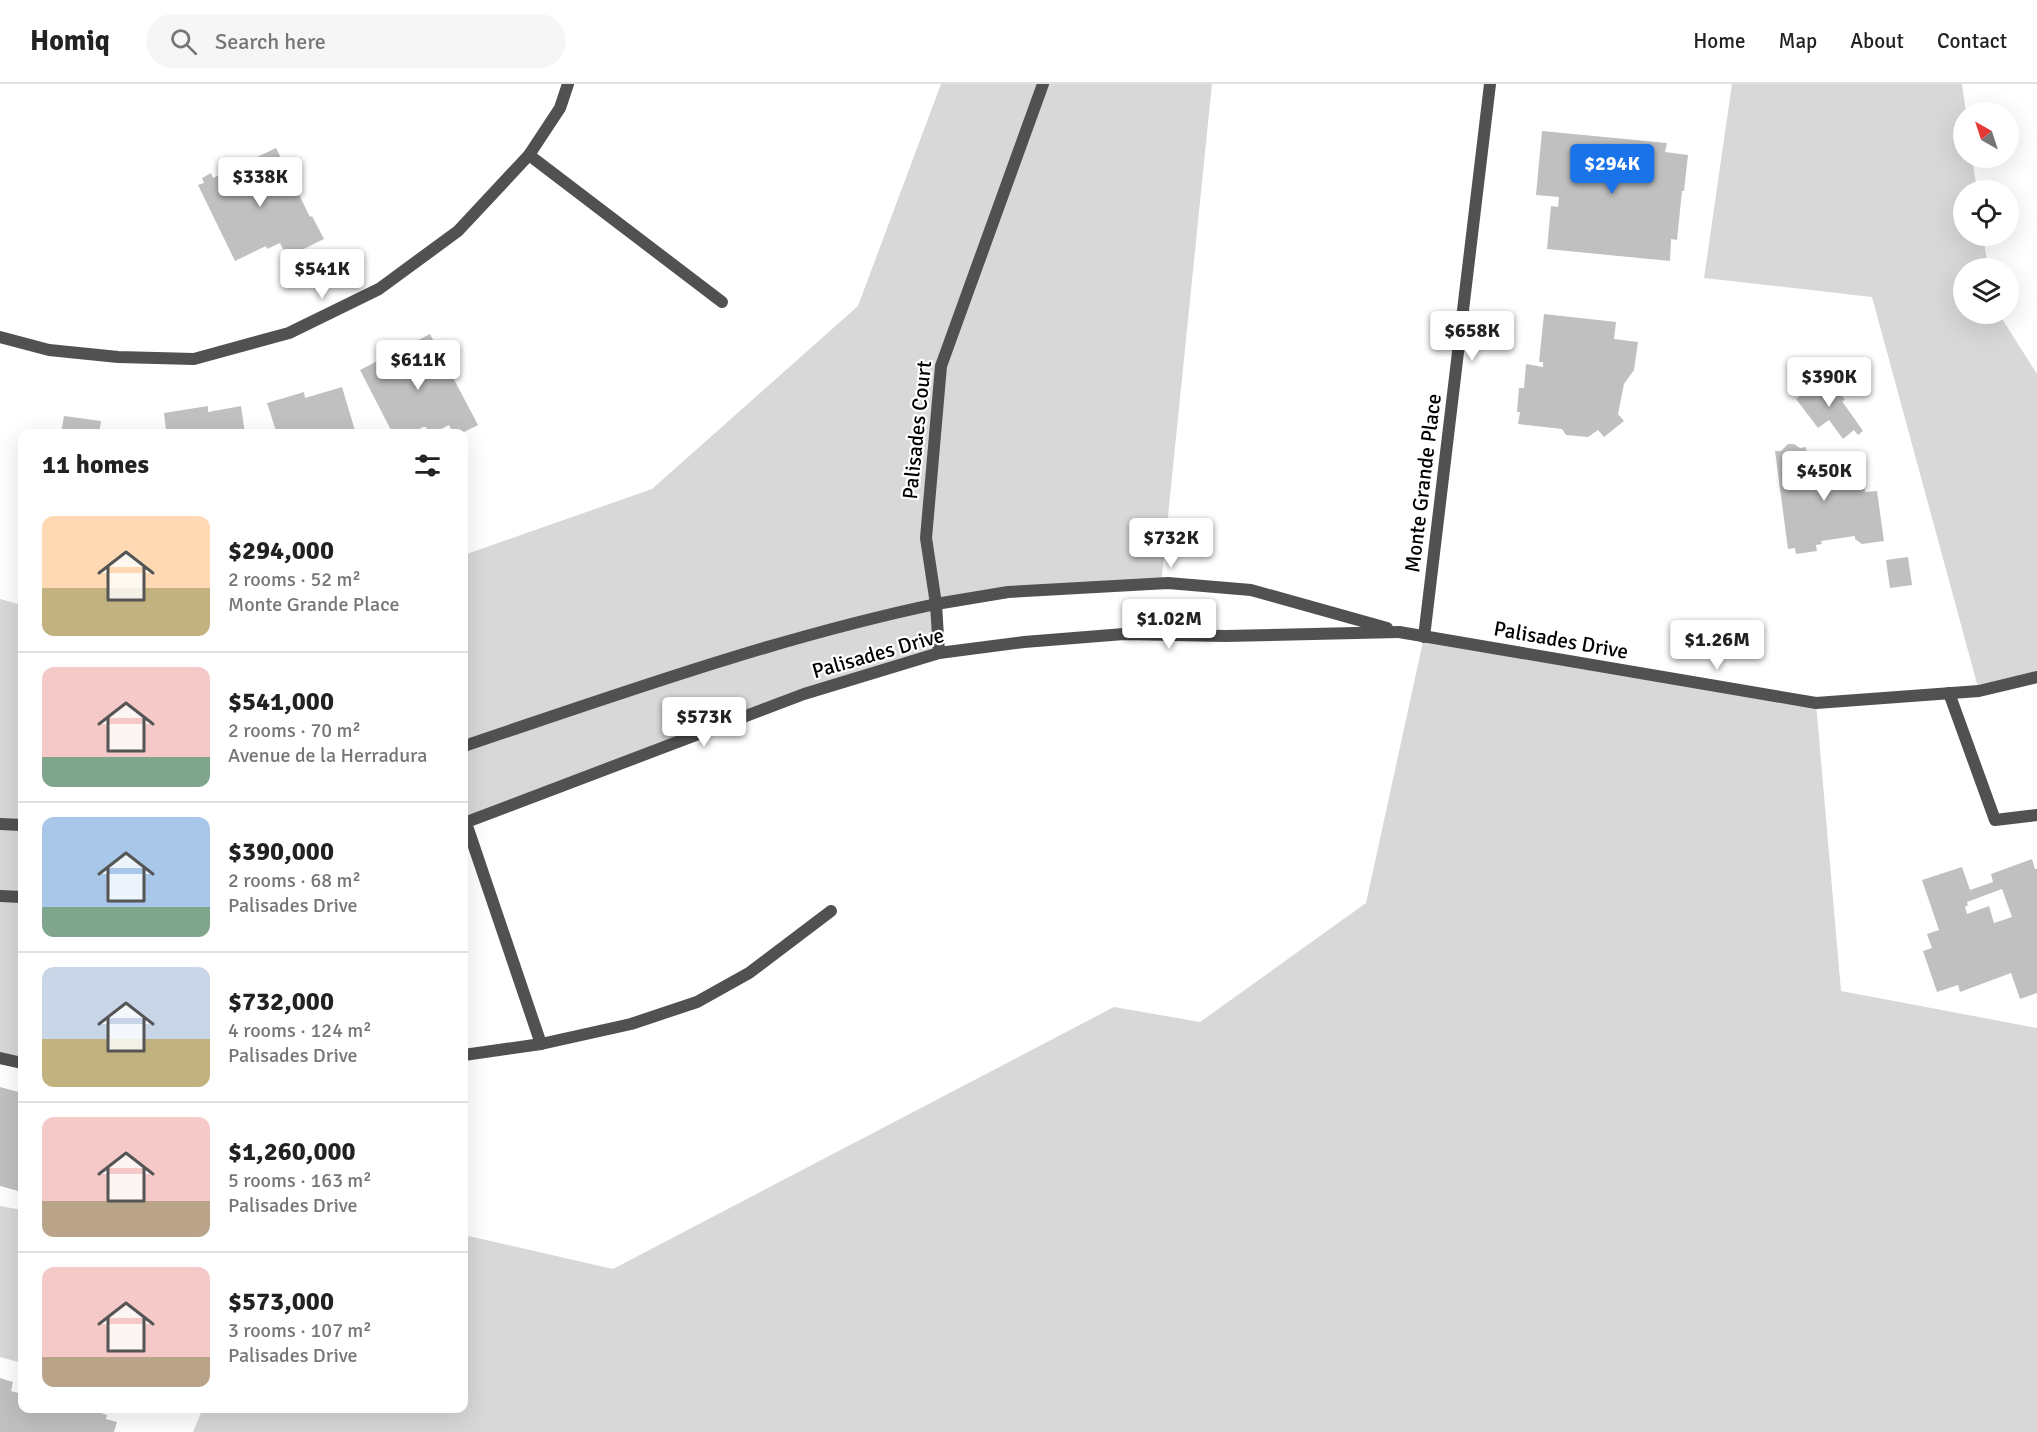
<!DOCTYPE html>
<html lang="en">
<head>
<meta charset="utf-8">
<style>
	body { margin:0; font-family:Signika,sans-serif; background:#f6f6f6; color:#222; height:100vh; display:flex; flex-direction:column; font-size:22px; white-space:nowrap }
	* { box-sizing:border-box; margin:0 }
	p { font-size:20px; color:#767676 }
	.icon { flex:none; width:33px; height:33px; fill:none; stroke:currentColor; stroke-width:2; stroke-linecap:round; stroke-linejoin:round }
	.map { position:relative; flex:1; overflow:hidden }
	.drawer { position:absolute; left:18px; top:345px; width:450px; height:984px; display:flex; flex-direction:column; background:#fff; border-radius:12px; box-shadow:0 6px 24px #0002 }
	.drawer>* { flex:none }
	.needle { width:39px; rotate:321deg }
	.buttons { position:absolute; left:1953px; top:18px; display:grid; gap:12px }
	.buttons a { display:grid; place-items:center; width:66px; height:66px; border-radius:50%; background:#fff; box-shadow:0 6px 24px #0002; font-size:30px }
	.price { position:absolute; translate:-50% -51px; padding:0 14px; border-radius:6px; background:#fff; color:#222; font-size:20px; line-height:39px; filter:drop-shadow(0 2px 3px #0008) }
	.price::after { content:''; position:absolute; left:50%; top:36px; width:18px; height:14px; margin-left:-9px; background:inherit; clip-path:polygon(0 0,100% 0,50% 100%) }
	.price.selected { background:#1a73e8; color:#fff }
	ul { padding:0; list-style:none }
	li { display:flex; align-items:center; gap:18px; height:150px; padding:0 24px }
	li+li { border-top:2px solid #e0e0e0 }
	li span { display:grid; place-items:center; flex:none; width:168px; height:120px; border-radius:12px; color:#555 }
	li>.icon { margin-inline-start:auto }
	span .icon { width:72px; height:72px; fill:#fffc; stroke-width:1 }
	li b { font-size:26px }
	h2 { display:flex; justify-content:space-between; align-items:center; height:72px; padding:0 24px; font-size:26px }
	header { display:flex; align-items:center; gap:36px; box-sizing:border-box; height:84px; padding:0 30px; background:#fff; border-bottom:2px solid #e0e0e0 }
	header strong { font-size:28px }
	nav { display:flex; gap:33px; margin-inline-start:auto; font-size:21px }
	.search { width:420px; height:54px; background:#f6f6f6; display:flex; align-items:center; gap:15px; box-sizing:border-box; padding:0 21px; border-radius:33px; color:#767676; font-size:22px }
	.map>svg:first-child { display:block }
</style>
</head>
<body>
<header>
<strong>Homiq</strong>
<div class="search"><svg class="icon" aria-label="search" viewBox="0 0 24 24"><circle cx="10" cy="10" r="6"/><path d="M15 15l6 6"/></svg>Search here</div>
<nav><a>Home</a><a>Map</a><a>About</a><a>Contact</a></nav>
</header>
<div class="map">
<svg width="2037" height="1348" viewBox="0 0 2037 1348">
	<rect width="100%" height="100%" fill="#fff"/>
	<g fill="#d8d8d8">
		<polygon points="941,0 1212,0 1161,501 1111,503 941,520 939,569 804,610 464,739 464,471 652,405 858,222"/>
		<polygon points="1732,0 1962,0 1966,28 1964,28 1964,74 1972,74 1977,106 1964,106 1964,152 1983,152 1988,184 1964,184 1964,230 1999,230 2037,290 2037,593 1979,607 1872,213 1704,194"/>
		<polygon points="0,515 22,521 22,979 0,974"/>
		<polygon points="1424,553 1816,619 1841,907 2037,944 2037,1348 193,1348 201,1329 185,1325 464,1324 464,1151 613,1185 1114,923 1200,938 1366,819"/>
		<polygon points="0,1122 22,1126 22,1279 0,1273"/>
	</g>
	<g fill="#c0c0c0" fill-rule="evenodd">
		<polygon points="1542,47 1667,59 1665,68 1688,71 1684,107 1682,107 1677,156 1671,155 1670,177 1547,165 1551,122 1558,123 1559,113 1536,111"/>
		<polygon points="276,64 310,133 312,132 324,155 287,173 280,159 267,165 266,162 235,177 198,101 204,99 202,94 211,89 213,94"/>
		<polygon points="1544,230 1616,238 1614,255 1638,258 1634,286 1624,300 1618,330 1624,337 1604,353 1598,346 1588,353 1566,351 1562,345 1518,340 1520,328 1517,328 1519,304 1524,304 1526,280 1543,283 1543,278 1539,278"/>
		<polygon points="430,250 478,341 460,350 454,350 449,341 432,350 429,350 426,343 423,343 411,350 393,350 360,286"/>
		<polygon points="1824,293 1825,295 1828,293 1845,316 1842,317 1863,347 1858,351 1854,346 1843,355 1829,336 1818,344 1796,315"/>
		<polygon points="342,303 356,350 277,350 267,319 304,308 305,314"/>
		<polygon points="208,322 208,328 241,322 245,350 169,350 169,345 166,346 164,329"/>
		<polygon points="64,332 101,337 99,350 61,350"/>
		<polygon points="1788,360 1794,360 1800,364 1806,363 1807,373 1823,371 1824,382 1838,381 1839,386 1857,384 1860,403 1864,402 1865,408 1877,407 1884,457 1862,460 1855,455 1855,452 1821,457 1822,460 1816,461 1817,467 1796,470 1795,464 1788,465 1775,367 1781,367"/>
		<polygon points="1908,473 1912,501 1890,504 1886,476"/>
		<path d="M2032 775 2035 785H2037V909L2020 915 2011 889 1960 908 1958 901 1937 908 1923 867 1932 864 1927 850 1939 846 1922 796 1962 783 1970 806 1993 798 1991 790ZM2002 805 2012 833 1994 839 1989 822 1967 830 1965 823 1968 821 1967 818Z"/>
		<polygon points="0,1003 22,1009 22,1108 0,1102"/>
		<polygon points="0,1294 13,1298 11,1307 22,1310 22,1324 69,1324 81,1328 84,1324 107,1331 106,1335 117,1338 114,1348 0,1348"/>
	</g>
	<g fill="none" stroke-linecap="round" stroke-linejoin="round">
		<g stroke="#515151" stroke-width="12">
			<polyline points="529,71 722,218"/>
			<polyline points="1949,609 1995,736 2037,731"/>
			<polyline points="466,739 541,960"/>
			<polyline points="464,971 541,960 631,940 697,918 749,889 831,827"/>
			<polyline points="0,974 22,979"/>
		</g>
		<g stroke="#515151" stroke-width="12">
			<polyline points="1043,0 941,282 926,454 936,520 939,569 1024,558 1124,550 1225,552 1399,548"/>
			<polyline points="0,253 49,266 118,273 194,275 289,249 379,205 458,147 529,71 560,24 568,0"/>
			<polyline points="936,520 1008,508 1168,499 1251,506 1387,544"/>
			<polyline points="1424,553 1490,0"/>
		</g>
		<g stroke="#515151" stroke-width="12">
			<polyline points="1399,548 1816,619 1979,607 2037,593"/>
			<path d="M464 662C619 610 775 554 936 520"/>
			<polyline points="464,739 804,610 939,569"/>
			<polyline points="0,740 22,741"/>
			<polyline points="0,812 22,813"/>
		</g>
	</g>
	<g text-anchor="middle" stroke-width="4.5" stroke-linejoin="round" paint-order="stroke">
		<g font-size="21" fill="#000" stroke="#fff">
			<text transform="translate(917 346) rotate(-84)" y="7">Palisades Court</text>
			<text transform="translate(1423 399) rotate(-83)" y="7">Monte Grande Place</text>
			<text transform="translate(1561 556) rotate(10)" y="7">Palisades Drive</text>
			<text transform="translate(878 569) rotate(-16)" y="7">Palisades Drive</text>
		</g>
	</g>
</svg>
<div class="buttons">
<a><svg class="needle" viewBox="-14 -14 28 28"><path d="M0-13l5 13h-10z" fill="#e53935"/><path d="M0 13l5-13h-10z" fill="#767676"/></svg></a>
<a><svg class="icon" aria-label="locate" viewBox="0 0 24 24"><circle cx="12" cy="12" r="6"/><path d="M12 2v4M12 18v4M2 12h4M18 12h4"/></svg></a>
<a><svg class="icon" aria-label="layers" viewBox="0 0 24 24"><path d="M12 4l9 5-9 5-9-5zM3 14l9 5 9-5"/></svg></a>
</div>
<b class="price selected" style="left:1612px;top:111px">$294K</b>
<b class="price" style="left:260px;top:124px">$338K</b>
<b class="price" style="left:322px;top:216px">$541K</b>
<b class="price" style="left:1472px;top:278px">$658K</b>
<b class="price" style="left:418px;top:307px">$611K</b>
<b class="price" style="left:1829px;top:324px">$390K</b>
<b class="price" style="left:1824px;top:418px">$450K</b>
<b class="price" style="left:1171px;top:485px">$732K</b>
<b class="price" style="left:1169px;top:566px">$1.02M</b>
<b class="price" style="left:1717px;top:587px">$1.26M</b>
<b class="price" style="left:704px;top:664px">$573K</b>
<section class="drawer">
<h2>11 homes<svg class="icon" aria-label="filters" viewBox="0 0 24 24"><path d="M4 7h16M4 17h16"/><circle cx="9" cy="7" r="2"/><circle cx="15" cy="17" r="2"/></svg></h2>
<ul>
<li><span style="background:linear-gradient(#ffd9b3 60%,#c2b280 0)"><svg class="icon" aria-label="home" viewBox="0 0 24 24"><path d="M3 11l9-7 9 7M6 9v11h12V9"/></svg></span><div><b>$294,000</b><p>2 rooms · 52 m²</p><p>Monte Grande Place</p></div></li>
<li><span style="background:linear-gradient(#f6c9c9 75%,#7fa58c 0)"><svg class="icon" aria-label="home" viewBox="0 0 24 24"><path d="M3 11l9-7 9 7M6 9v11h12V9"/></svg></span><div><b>$541,000</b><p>2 rooms · 70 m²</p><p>Avenue de la Herradura</p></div></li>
<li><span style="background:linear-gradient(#a9c7e8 75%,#7fa58c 0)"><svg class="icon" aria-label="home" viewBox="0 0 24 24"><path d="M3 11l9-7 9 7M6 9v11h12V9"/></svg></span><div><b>$390,000</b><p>2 rooms · 68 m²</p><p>Palisades Drive</p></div></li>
<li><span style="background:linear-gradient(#c9d6e8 60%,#c2b280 0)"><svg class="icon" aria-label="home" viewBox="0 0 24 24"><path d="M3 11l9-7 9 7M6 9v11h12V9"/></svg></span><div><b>$732,000</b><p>4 rooms · 124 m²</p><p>Palisades Drive</p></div></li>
<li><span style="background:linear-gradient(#f6c9c9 70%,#b9a48a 0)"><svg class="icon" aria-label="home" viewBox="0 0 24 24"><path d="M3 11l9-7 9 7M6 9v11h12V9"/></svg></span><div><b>$1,260,000</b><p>5 rooms · 163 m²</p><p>Palisades Drive</p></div></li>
<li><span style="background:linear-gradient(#f6c9c9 75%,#b9a48a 0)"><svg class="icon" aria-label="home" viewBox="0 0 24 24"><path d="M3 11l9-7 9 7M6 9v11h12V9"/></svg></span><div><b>$573,000</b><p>3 rooms · 107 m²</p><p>Palisades Drive</p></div></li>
</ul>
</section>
</div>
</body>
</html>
